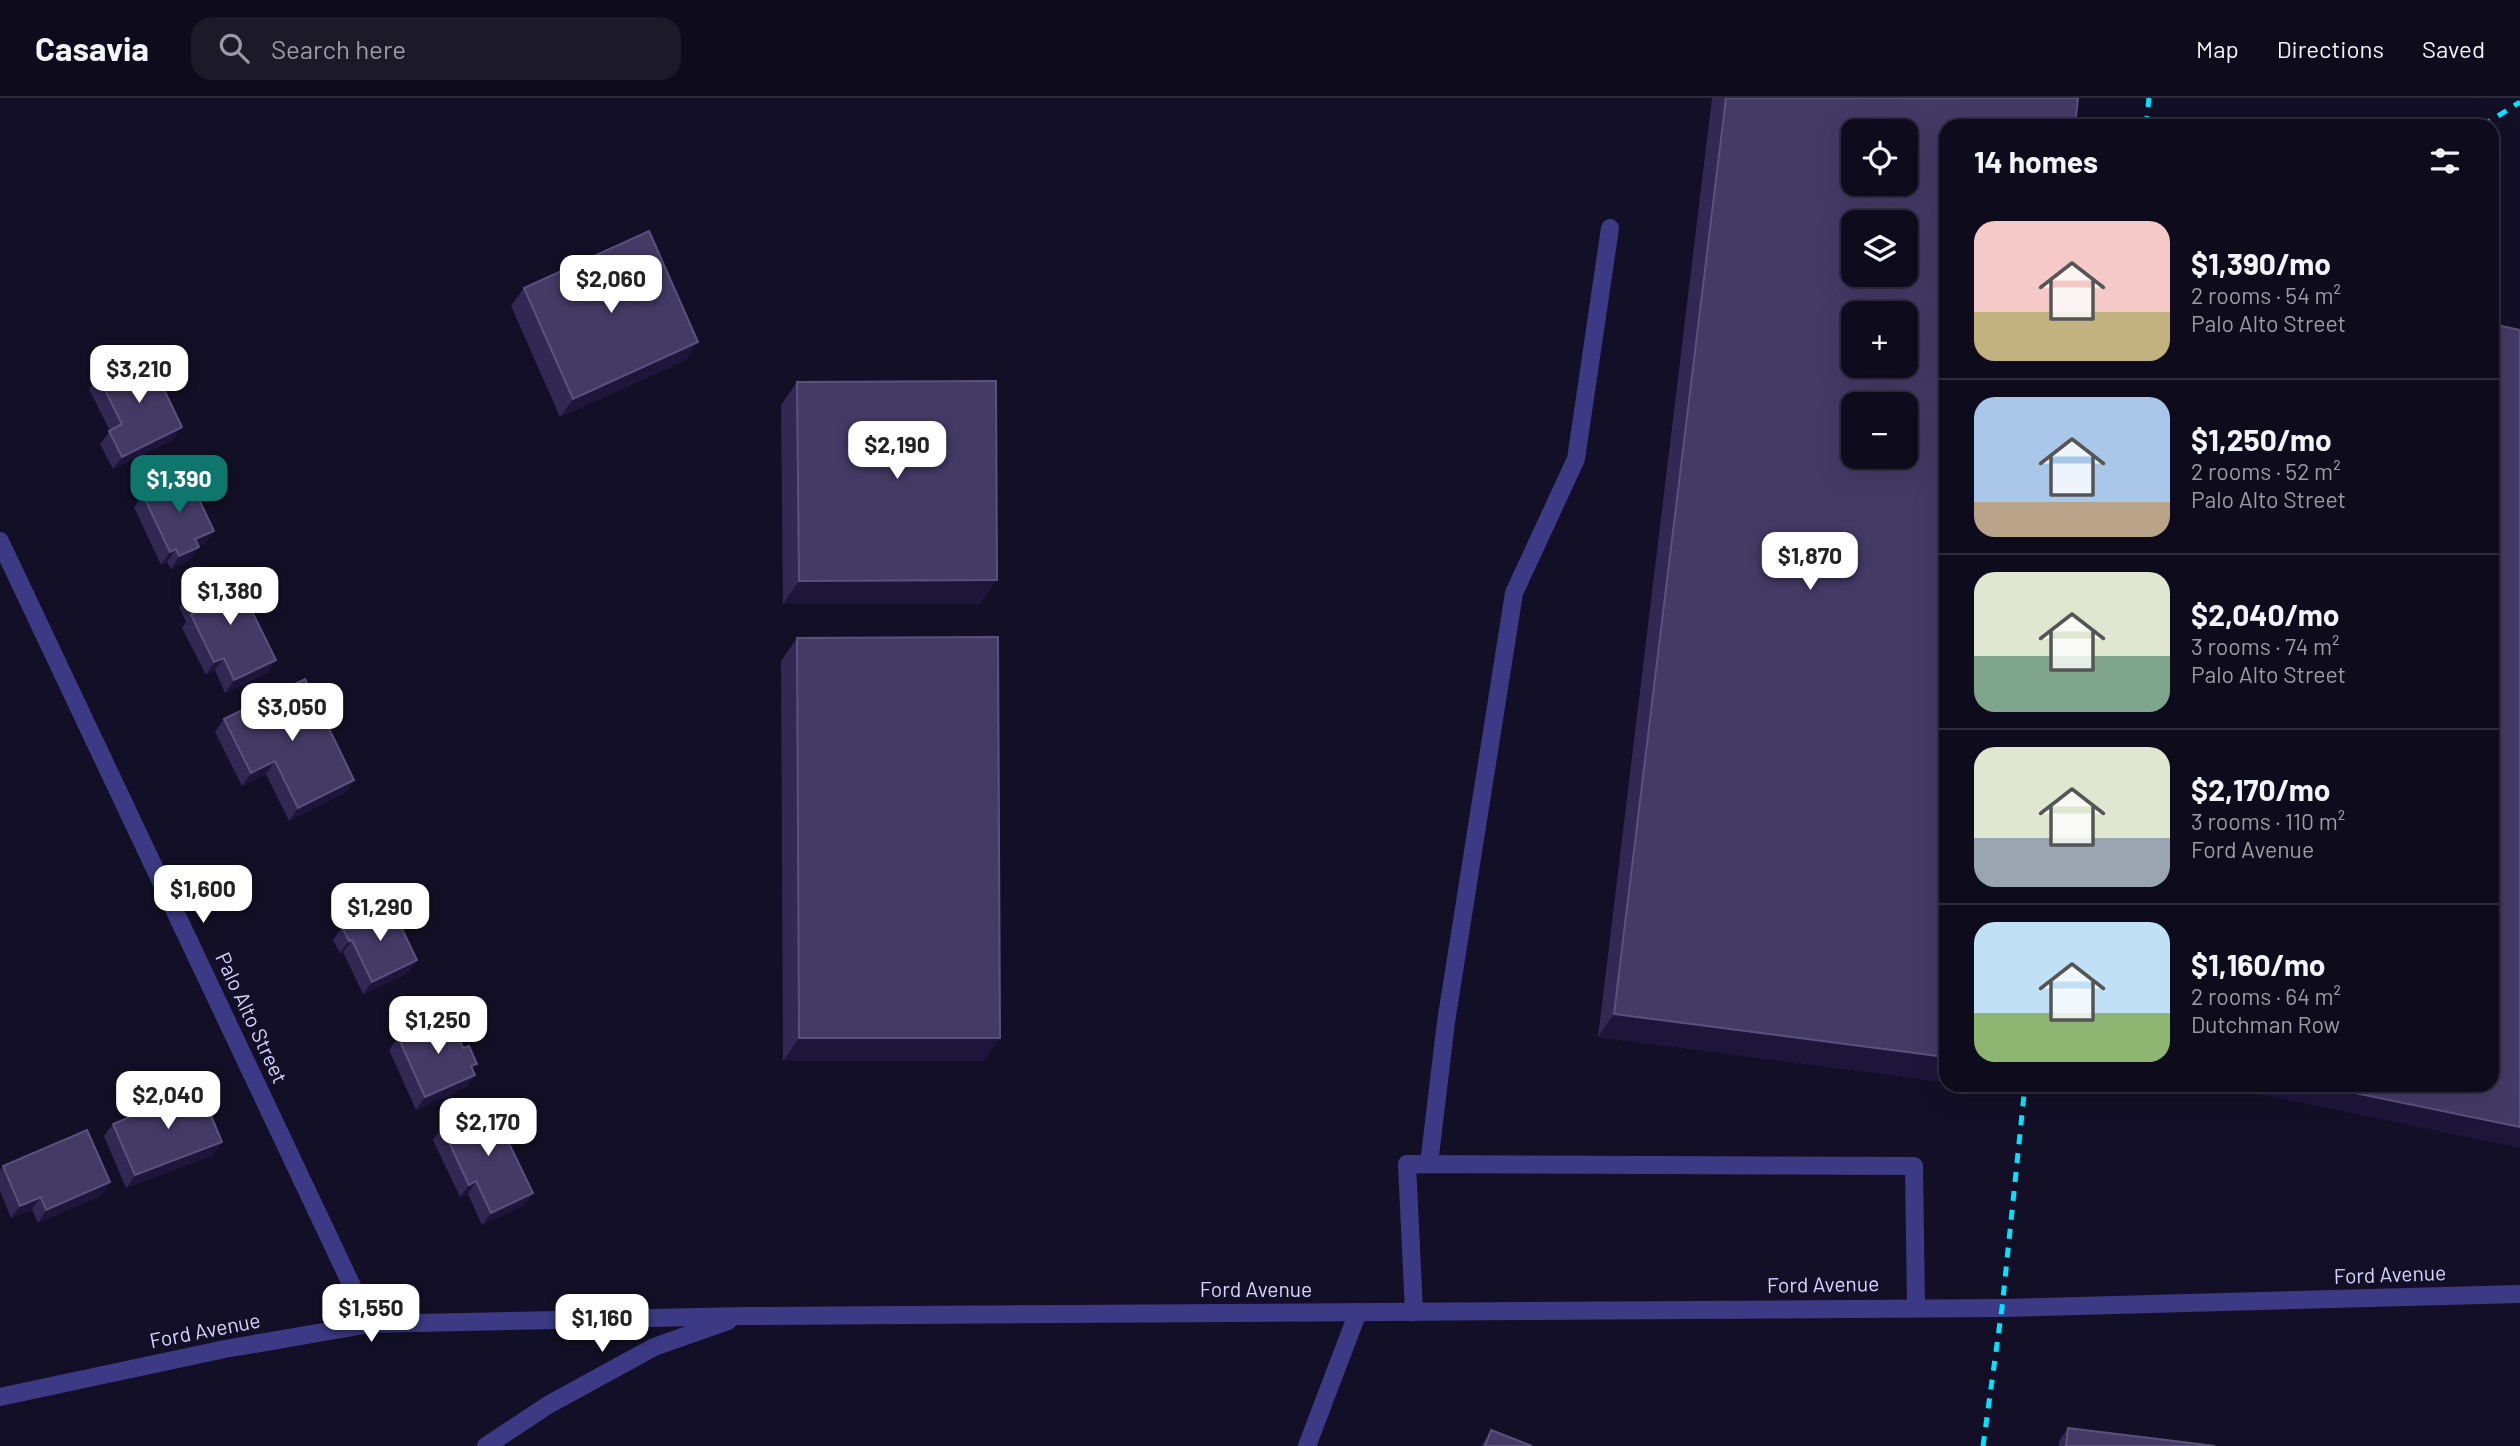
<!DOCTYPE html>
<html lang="en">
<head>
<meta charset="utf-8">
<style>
	body { margin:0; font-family:Barlow,sans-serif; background:#1c1929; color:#f1f3f6; height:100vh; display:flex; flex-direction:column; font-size:26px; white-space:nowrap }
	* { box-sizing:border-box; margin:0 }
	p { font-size:23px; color:#9b9ba3 }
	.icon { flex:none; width:38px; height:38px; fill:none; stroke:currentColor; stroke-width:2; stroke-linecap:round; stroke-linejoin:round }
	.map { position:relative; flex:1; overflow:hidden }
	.side { position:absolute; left:1939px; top:21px; width:560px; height:973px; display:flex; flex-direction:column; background:#0e0b1c; border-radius:21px; box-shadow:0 7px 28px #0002,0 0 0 2px #2e2b3b }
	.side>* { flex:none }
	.tools { position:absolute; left:1841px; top:21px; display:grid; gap:14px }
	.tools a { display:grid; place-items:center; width:77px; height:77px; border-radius:14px; background:#0e0b1c; box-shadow:0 7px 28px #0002,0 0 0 2px #2e2b3b; font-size:35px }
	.price { position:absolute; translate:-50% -60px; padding:0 16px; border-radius:14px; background:#fff; color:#222; font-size:23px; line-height:46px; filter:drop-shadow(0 2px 4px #0008) }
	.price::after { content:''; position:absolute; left:50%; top:42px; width:21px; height:16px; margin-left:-10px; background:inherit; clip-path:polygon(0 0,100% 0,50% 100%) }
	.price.active { background:#0f766e; color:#fff }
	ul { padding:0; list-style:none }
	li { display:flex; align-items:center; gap:21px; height:175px; padding:0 35px }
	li+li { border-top:2px solid #2e2b3b }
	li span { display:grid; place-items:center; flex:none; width:196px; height:140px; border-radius:21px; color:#555 }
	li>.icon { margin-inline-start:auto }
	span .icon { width:84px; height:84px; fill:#fffc; stroke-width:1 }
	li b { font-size:30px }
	h2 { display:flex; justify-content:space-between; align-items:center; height:84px; padding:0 35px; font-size:30px }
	header { display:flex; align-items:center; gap:42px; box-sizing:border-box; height:98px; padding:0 35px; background:#0e0b1c; border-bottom:2px solid #2e2b3b }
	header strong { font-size:33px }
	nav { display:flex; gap:38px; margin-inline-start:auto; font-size:24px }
	.search { width:490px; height:63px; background:#1c1929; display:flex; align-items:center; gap:18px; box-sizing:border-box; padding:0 24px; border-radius:21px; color:#9b9ba3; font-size:26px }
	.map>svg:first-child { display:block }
</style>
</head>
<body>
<header>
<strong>Casavia</strong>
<div class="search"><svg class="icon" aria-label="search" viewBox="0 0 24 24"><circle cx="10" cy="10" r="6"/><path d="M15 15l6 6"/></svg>Search here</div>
<nav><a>Map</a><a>Directions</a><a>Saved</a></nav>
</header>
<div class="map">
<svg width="2520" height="1348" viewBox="0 0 2520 1348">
	<rect width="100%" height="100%" fill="#130f26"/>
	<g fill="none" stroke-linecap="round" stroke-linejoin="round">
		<g stroke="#3d3a85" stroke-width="18">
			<polyline points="1429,1066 1446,924 1514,495 1576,361 1610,130"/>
			<polyline points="1414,1214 1407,1066 1914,1068 1916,1209"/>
			<polyline points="745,1218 2002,1210 2520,1196"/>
			<polyline points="1307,1348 1358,1214"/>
		</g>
		<g stroke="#3d3a85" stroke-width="18">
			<polyline points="0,443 370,1226"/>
			<polyline points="0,1299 225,1251 370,1226 745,1218"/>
			<polyline points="486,1348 548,1307 654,1249 728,1223"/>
		</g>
		<g stroke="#00e5ff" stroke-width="5" stroke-dasharray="10 9" stroke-linecap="butt">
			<polyline points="2146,28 2149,0"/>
			<polyline points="2482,28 2520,4"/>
			<polyline points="1983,1348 2002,1210 2025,987"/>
		</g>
	</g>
	<g fill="#312854">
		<polygon points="1712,0 2078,0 1946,28 1946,982 1945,984 1598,939"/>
		<polygon points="524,190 686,262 560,319 511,208"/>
		<polygon points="98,278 173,342 113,371 100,346 110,333 89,291"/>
		<polygon points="797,284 980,506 783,506 781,307"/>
		<polygon points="143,397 214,433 205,445 199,448 190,462 171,471 167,464 161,467 134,409"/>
		<polygon points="188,497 276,562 267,575 225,595 215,572 206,577 182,530 186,524 179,509"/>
		<polygon points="797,540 984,963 783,963 781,563"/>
		<polygon points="224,621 354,682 346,694 289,723 266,676 242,688 215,634"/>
		<polygon points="342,829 417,862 408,875 363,896 343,854 340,855 333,842"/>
		<polygon points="398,939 472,972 475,977 466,989 416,1012 389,952"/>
		<polygon points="176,993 222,1044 213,1057 126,1090 104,1038 113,1026 169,1002"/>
		<polygon points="442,1029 533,1095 524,1107 482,1127 468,1096 460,1099 433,1042"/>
		<polygon points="3,1068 102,1097 38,1125 32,1111 11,1120 0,1093 0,1072"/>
		<polygon points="2068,1330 2215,1348 2059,1348 2059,1343"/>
		<polygon points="1491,1332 1532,1348 1481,1348"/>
	</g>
	<g fill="#1d163a">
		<polygon points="698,244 686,262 560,319 573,301"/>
		<polygon points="182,329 173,342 113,371 122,359"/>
		<polygon points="214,433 205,445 187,454 195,441"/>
		<polygon points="199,449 190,462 171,471 179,458"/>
		<polygon points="176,451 167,464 161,467 170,454"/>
		<polygon points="997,482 980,506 783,506 799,483"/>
		<polygon points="224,560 215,572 206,577 214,564"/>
		<polygon points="276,562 267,575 225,595 234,582"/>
		<polygon points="275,663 266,676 242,688 251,675"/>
		<polygon points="354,682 346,694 289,723 298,710"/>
		<polygon points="352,842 343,854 340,855 349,843"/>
		<polygon points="417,862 408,875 363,896 372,884"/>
		<polygon points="1614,916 1946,959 1946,982 1945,984 1598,939"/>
		<polygon points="799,940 1000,940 984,963 783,963"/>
		<polygon points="475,977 466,989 416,1012 425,999"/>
		<polygon points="2216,987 2316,987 2520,1029 2520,1050"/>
		<polygon points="222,1044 213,1057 126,1090 135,1077"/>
		<polygon points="476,1083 468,1096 460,1099 469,1087"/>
		<polygon points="110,1084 102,1097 38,1125 46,1112"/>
		<polygon points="533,1095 524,1107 482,1127 491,1115"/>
		<polygon points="41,1099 32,1111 11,1120 20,1108"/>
	</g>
	<g fill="#433a66" stroke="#5a527e" stroke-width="2" fill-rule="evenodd">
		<path d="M1726 0H2078L2075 28H1946V959L1614 916ZM1853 33H1906V86H1853ZM1853 124H1906V177H1853ZM1853 215H1906V268H1853ZM1853 306H1906V359H1853Z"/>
		<polygon points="649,133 698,244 573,301 524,190"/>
		<polygon points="2492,226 2520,232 2520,1029 2316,987 2492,987"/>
		<polygon points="146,254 182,329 122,359 109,333 122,326 98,278"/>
		<polygon points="996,283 997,482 799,483 797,284"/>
		<polygon points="187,376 214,433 195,441 199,449 179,458 176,451 170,454 143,397"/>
		<polygon points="233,475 276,562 234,582 224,560 214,564 191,517 196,514 188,497"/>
		<polygon points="998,539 1000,940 799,940 797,540"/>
		<polygon points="305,581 354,682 298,710 275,663 251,675 224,621"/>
		<polygon points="390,806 417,862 372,884 352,842 349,843 342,829"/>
		<polygon points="448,917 463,950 469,948 477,966 471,968 475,977 425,999 398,939"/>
		<polygon points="197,984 222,1044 135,1077 113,1026 178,999 176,993"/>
		<polygon points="490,1006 533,1095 491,1115 476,1083 469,1087 442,1029"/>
		<polygon points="87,1032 110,1084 46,1112 41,1099 20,1108 3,1068"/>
		<polygon points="2068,1330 2215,1348 2066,1348"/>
		<polygon points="1491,1332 1532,1348 1485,1348"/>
	</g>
	<g text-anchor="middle" stroke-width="6" stroke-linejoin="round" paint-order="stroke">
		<g font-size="21" fill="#d9d4ff" stroke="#130f26">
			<text transform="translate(251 920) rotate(65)" y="7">Palo Alto Street</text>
			<text transform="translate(2390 1177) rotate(-2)" y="7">Ford Avenue</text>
			<text transform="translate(1823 1187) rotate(-1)" y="7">Ford Avenue</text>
			<text x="1256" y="1199">Ford Avenue</text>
			<text transform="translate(205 1233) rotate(-11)" y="7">Ford Avenue</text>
		</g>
	</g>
</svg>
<div class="tools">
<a><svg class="icon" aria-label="locate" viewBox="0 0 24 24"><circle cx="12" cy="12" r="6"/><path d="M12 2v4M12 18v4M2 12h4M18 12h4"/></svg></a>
<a><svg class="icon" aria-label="layers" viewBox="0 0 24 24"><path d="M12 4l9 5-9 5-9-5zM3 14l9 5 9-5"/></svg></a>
<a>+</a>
<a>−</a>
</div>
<b class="price" style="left:611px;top:217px">$2,060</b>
<b class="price" style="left:139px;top:307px">$3,210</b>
<b class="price" style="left:897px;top:383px">$2,190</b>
<b class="price active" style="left:179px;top:417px">$1,390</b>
<b class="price" style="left:1810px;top:494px">$1,870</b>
<b class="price" style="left:230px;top:529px">$1,380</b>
<b class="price" style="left:292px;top:645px">$3,050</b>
<b class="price" style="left:203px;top:827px">$1,600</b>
<b class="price" style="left:380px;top:845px">$1,290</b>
<b class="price" style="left:438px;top:958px">$1,250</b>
<b class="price" style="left:168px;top:1033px">$2,040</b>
<b class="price" style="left:488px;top:1060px">$2,170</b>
<b class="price" style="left:371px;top:1246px">$1,550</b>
<b class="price" style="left:602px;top:1256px">$1,160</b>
<section class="side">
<h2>14 homes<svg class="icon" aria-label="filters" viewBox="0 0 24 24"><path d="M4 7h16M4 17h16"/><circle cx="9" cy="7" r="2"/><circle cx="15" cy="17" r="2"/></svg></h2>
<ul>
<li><span style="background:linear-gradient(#f6c9c9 65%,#c2b280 0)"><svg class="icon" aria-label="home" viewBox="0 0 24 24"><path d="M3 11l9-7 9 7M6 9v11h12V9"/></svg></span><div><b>$1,390/mo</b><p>2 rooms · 54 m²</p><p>Palo Alto Street</p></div></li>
<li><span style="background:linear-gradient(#a9c7e8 75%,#b9a48a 0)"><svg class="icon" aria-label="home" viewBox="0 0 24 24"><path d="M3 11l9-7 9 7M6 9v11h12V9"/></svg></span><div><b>$1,250/mo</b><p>2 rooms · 52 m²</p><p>Palo Alto Street</p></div></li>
<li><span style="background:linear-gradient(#dfe7d0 60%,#7fa58c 0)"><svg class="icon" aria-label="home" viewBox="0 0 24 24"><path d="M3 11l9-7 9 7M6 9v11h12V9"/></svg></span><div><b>$2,040/mo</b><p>3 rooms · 74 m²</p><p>Palo Alto Street</p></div></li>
<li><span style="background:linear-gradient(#dfe7d0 65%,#9aa5b1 0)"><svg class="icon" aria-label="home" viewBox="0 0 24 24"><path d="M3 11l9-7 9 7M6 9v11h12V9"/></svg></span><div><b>$2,170/mo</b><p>3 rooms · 110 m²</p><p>Ford Avenue</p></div></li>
<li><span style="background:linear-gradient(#bfe0f5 65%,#8fb573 0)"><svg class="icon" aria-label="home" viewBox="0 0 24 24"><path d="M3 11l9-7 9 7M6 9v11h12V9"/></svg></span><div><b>$1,160/mo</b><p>2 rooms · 64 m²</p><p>Dutchman Row</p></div></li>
</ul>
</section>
</div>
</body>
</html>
